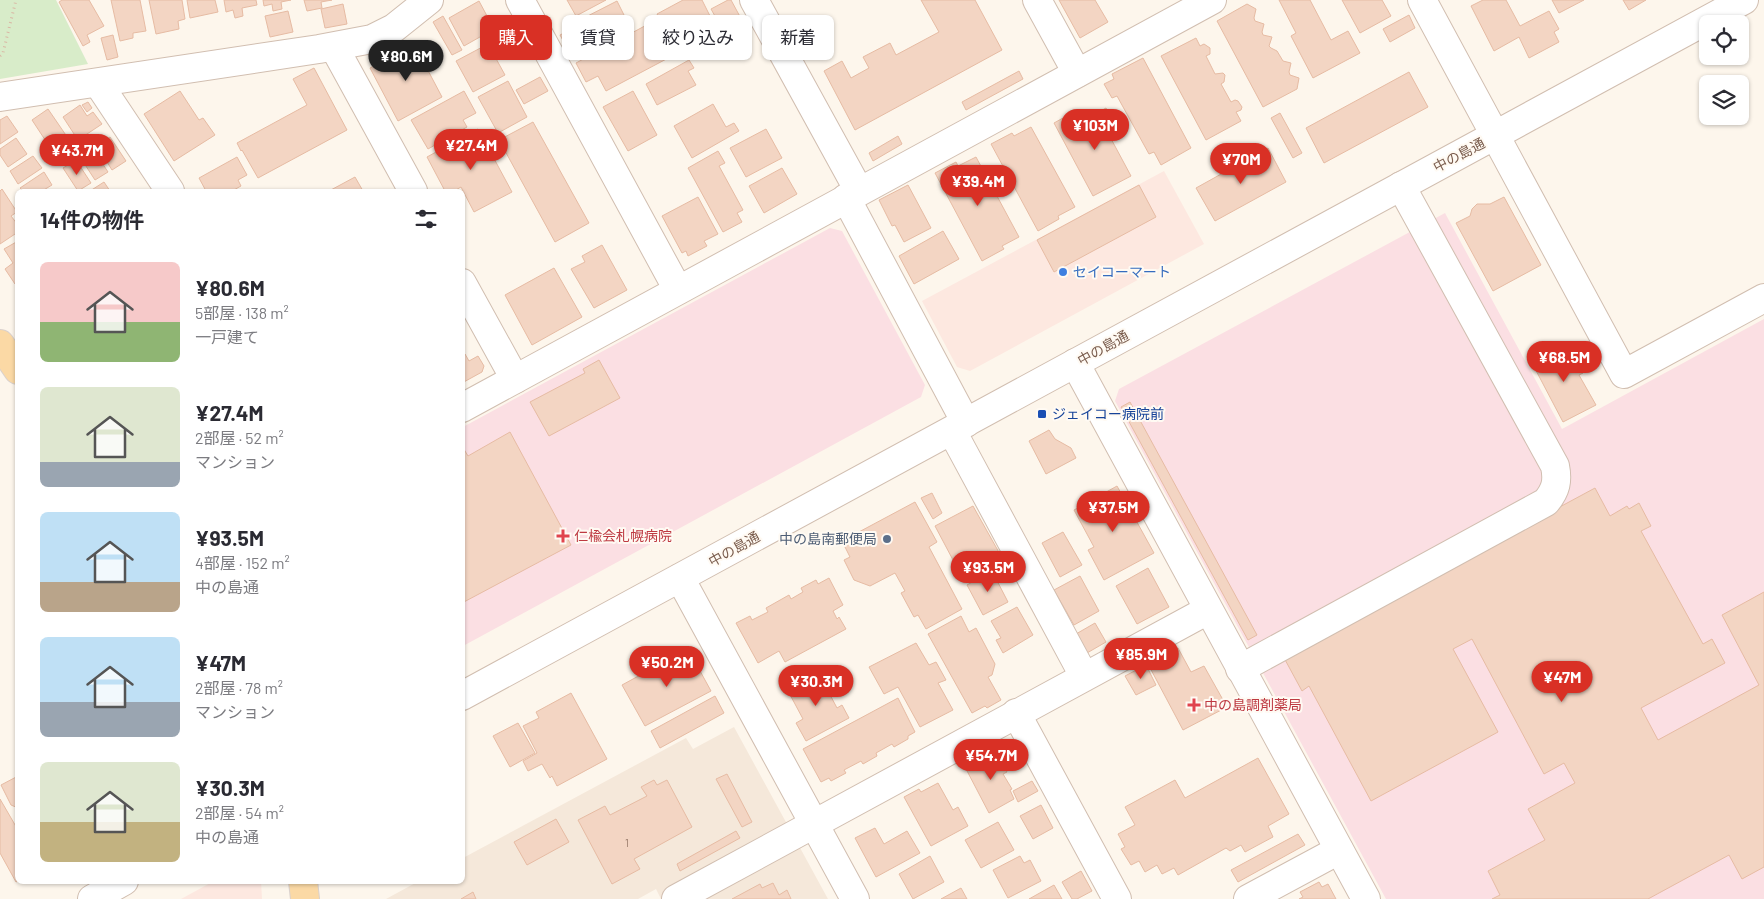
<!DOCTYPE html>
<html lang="ja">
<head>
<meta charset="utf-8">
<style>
	body { margin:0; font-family:Barlow,"Noto Sans JP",sans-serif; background:#f2f2f3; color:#2b2b33; height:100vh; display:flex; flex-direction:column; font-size:19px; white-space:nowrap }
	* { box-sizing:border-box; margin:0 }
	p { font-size:16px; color:#7c7c81 }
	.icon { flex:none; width:28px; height:28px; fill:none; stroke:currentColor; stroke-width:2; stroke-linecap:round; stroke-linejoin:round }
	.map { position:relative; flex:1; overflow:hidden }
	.side { position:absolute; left:15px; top:189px; width:450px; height:695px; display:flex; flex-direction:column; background:#fff; border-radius:8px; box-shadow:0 1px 4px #0004 }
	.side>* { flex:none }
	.guide { position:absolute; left:480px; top:15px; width:475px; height:45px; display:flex; gap:10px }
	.buttons { position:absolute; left:1699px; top:15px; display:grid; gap:10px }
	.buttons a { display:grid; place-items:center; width:50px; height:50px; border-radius:8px; background:#fff; box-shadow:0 1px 4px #0004; font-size:25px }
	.price { position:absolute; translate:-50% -42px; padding:0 11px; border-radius:18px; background:#d93025; color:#fff; font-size:16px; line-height:32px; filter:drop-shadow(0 1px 2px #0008) }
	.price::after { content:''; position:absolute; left:50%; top:30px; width:15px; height:11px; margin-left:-8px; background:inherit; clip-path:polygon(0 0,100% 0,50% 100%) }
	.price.active { background:#222; color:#fff }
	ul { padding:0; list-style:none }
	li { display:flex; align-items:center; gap:15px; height:125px; padding:0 25px }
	li span { display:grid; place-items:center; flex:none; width:140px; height:100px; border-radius:8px; color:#555 }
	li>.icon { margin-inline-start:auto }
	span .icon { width:60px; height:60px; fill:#fffc; stroke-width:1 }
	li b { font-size:21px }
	h2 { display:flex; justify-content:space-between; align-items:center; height:60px; padding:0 25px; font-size:21px }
	.pill { padding:0 18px; border-radius:8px; background:#fff; box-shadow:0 1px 4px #0004; font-size:18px; line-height:45px }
	.pill.active { background:#d93025; color:#fff }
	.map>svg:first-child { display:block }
</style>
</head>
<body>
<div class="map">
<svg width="1764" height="899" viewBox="0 0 1764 899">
	<rect width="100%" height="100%" fill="#fdf6ec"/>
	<polygon fill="#f5e8da" points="734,727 828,899 661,899 656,889 638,899 386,899 419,881 462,881 463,858 686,738 693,749"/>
	<g fill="#fde8e0">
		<polygon points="1164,171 1204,244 970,371 957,367 922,301"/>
		<polygon points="214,881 261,881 262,899 181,899"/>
	</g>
	<g fill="#fbdfe3">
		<polygon points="1445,213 1562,429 1764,319 1764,899 1386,899 1115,401 1119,389"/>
		<polygon points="830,228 842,231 925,385 921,397 463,646 463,427"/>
	</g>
	<polygon fill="#d8ecc9" points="0,0 56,0 88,64 0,79"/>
	<g fill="#f3d5c3" stroke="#e6bba3">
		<polygon points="62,0 89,0 104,26 87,35 90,42 83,46 59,2"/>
		<polygon points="111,0 140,0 146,31 133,33 133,38 120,41"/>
		<polygon points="149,0 182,0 185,19 178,21 179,29 156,34"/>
		<polygon points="187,0 215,0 218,12 190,18"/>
		<polygon points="224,0 256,0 257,5 242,8 243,16 235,18 233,10 226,12"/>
		<polygon points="263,0 291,0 281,2 282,9 273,11 272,4 264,6"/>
		<polygon points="304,0 332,0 321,2 322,8 307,11"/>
		<polygon points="567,0 606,0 576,16"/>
		<polygon points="683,0 702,0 716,28 713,29 718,38 681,58 657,14"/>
		<polygon points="728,0 731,0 744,24 725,34 711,9"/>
		<polygon points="921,0 975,0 1002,50 855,130 824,71 842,61 851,78 869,68 863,57 890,43 896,55 939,32"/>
		<polygon points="1059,0 1095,0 1108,22 1080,38"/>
		<polygon points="1279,0 1310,0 1331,40 1348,31 1360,53 1313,78 1291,36 1296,33"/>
		<polygon points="1342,0 1382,0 1391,16 1360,33"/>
		<polygon points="1483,0 1506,0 1520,26 1549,11 1559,29 1554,32 1559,42 1529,58 1519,37 1494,51 1471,6"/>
		<polygon points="1552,0 1584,0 1559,13"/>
		<polygon points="1623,0 1646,0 1629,10"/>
		<polygon points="479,1 494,29 464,46 449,18"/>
		<polygon points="617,1 629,25 592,44 586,32 580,35 574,23"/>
		<polygon points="343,4 347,24 325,28 321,9"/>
		<polygon points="1247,4 1256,9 1254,18 1255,21 1264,24 1262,32 1263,35 1272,37 1269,46 1271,48 1277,51 1283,61 1291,63 1289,72 1290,75 1299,78 1297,89 1263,107 1217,21"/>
		<polygon points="288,11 293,32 270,37 265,16"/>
		<polygon points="1409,15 1415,28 1390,42 1383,29"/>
		<polygon points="443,16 462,50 452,55 433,22"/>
		<polygon points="654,21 672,56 606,91 598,76 586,82 576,63"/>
		<polygon points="575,27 580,36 585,33 591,44 571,55 560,35"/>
		<polygon points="113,35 118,57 107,60 101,38"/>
		<polygon points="1196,38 1200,46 1204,44 1210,48 1210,54 1206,56 1215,74 1223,73 1225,75 1224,82 1221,84 1231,102 1235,100 1238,101 1242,107 1241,110 1236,112 1241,121 1206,140 1161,56"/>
		<polygon points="414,44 442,97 398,121 370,68"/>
		<polygon points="488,44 505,75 473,92 456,61"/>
		<polygon points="1143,58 1191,148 1161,165 1154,152 1149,154 1117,96 1112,98 1104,84 1114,79 1112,74"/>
		<polygon points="689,60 694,68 688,71 696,85 657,105 646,84"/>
		<polygon points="314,68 347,130 258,178 242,150 241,151 237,143 307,105 293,79"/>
		<polygon points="1019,71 1023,79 966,110 962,102"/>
		<polygon points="1409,72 1428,107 1324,163 1306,128"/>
		<polygon points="540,77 548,91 524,104 516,90"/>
		<polygon points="508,81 527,117 498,133 478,97"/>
		<polygon points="180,91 199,120 203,118 215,135 174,161 144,114"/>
		<polygon points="464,91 476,113 463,120 467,127 428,149 411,120"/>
		<polygon points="633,91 657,135 628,151 603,107"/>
		<polygon points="88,102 92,108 87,112 82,105"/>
		<polygon points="713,104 726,127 734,123 739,131 692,158 674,126"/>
		<polygon points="80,105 87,116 93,112 102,124 78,140 63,117"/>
		<polygon points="1106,108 1118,130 1109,135 1131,176 1093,196 1054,123 1063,118 1067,125 1081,117 1083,121"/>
		<polygon points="48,109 72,144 55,155 32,120"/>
		<polygon points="1280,113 1302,153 1293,158 1271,118"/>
		<polygon points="7,116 18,132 0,144 0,120"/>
		<polygon points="533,122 589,223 555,242 499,140"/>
		<polygon points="1031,127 1075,207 1058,216 1059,219 1038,231 991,144 1012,133 1014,136"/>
		<polygon points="478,129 512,192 474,212 461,187 454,191 445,191 427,157"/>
		<polygon points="766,129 782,158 746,177 730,148"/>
		<polygon points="898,136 902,144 873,161 869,153"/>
		<polygon points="110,137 126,161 112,170 97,146"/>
		<polygon points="16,138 27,154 8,167 0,155 0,149"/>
		<polygon points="1268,148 1286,182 1215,221 1196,188"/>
		<polygon points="93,149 108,172 95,180 80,157"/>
		<polygon points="718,151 725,163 719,166 743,210 737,213 742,222 723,232 688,168"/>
		<polygon points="33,156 42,168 18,184 10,171"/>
		<polygon points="237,157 247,175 238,180 241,186 232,191 206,191 199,178"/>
		<polygon points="976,157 1019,237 1002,246 1004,249 982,261 935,173 956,162 958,166"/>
		<polygon points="76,160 91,183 78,191 63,168"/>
		<polygon points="782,168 797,194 764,213 749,186"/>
		<polygon points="44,172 52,185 42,191 23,191 20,188"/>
		<polygon points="355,177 363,191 329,191"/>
		<polygon points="104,182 110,191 90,191"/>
		<polygon points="908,185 931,228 904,242 895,225 892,226 879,200"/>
		<polygon points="1139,185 1156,217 1054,272 1037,240"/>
		<polygon points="2,189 17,212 11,216 18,225 18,232 0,244 0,191"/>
		<polygon points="698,197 718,234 704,241 707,246 688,256 686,251 682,253 662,216"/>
		<polygon points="1504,197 1541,265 1493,291 1456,223 1470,216 1472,209 1477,204 1490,204"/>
		<polygon points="943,231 959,259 914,284 899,256"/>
		<polygon points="18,241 18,282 15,284 5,269 13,263 4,249"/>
		<polygon points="602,245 627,290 594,308 571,269 585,262 582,256"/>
		<polygon points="554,268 582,317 532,345 505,295"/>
		<polygon points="1563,344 1573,364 1577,361 1583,373 1579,375 1596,405 1563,422 1531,361"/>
		<polygon points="465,354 469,361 478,356 484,366 482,372 462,383 462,356"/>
		<polygon points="599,360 620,398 549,436 530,402 585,373 583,369"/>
		<polygon points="1130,402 1257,635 1248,640 1121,407"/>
		<polygon points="1049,430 1055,439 1071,448 1076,458 1046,474 1029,441"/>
		<polygon points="510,432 571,545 462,603 462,446 468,456"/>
		<polygon points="1117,486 1154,553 1104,580 1088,550 1094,547 1074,510"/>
		<polygon points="1595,488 1610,516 1627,506 1629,509 1639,503 1651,526 1641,531 1703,644 1712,639 1725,663 1641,708 1658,740 1759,685 1722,615 1764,592 1764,867 1742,879 1729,855 1648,899 1492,899 1500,895 1488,871 1545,840 1528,809 1575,783 1564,763 1544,774 1472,639 1453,649 1498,732 1371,801 1309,686 1302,691 1283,656"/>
		<polygon points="932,493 942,513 933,519 921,498"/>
		<polygon points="915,502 937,542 929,547 962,609 926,629 918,615 914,617 901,593 905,591 895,573 870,586 854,580 844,560 850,557 842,541"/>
		<polygon points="973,506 1001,556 962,577 935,526"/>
		<polygon points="1063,532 1082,565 1060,577 1042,543"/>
		<polygon points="1148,568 1169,607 1137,624 1116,586"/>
		<polygon points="992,571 1008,602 983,615 967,585"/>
		<polygon points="1080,576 1099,611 1074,625 1054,590"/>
		<polygon points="829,578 843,605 833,611 837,619 839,617 846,629 785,662 779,651 758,663 736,623 750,616 752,620 768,612 766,608 789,595 791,599 803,592 801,588 816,580 818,584"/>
		<polygon points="1017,607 1033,635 1003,653 996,640 1001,638 991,621"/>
		<polygon points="961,616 969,632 976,628 995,664 992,675 988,677 1001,700 987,708 985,706 972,713 928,634"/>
		<polygon points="1095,623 1106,642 1087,653 1076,634"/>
		<polygon points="916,643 929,665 936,662 946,680 938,683 953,710 920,727 898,687 884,694 869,667"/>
		<polygon points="1178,648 1191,672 1204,666 1227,707 1183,730 1148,664"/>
		<polygon points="688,649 711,691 645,726 622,685"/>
		<polygon points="1146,665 1156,685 1136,695 1125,676"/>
		<polygon points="818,672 837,708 842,705 849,718 806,741 796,723 803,719 787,689"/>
		<polygon points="571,693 607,759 557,786 552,776 550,778 542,764 528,771 523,761 537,753 523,726 539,718 536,712"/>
		<polygon points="715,696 724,713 660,748 651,731"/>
		<polygon points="898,698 915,732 908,736 908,739 894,747 892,744 876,753 877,756 863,764 861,761 844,770 846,773 831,781 829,778 821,782 803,749"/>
		<polygon points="518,723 535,753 510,767 493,736"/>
		<polygon points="996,751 1007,772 1003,774 1012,789 1010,790 1014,799 989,813 965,767"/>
		<polygon points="1258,758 1289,814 1268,826 1273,837 1245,852 1241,845 1230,851 1226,848 1178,875 1174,868 1162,874 1157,865 1145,872 1139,861 1131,865 1121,849 1125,847 1118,834 1135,825 1125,807 1175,780 1185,798"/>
		<polygon points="727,774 752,822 742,827 716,779"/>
		<polygon points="18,776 18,808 11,805 1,785"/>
		<polygon points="654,780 657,785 667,780 692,827 634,859 640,869 612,884 578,820 605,806 610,815 647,796 641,787"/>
		<polygon points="1032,781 1038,791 1018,802 1013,791"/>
		<polygon points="938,783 953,810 958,807 968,826 931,846 904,797 919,789 921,792"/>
		<polygon points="0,799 18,830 18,881 16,882 0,853"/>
		<polygon points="1041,805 1053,828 1033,839 1020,816"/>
		<polygon points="556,819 569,842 527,865 514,842"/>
		<polygon points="998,822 1014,850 981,868 965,840"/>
		<polygon points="875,828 884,844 907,831 920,853 876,877 855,838"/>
		<polygon points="736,831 740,838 680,871 677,864"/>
		<polygon points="1298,834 1305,845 1238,882 1231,870"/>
		<polygon points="930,856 944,882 913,899 899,874"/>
		<polygon points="1020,856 1024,863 1030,860 1041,881 1008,898 993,870"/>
		<polygon points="1081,871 1092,891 1077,899 1072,899 1062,882"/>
		<polygon points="1319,882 1322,887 1328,884 1336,899 1299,899 1303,897 1300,892"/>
		<polygon points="773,883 779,895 787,890 791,899 732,899 760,884 762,888"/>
		<polygon points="1054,885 1062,899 1029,899"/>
		<polygon points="961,888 967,899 941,899"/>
		<polygon points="473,892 476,899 461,899"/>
	</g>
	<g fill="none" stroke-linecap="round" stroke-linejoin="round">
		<defs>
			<g id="minor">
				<polyline points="520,0 678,290"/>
				<polyline points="754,0 859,191"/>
				<polyline points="1037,0 1077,73"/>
				<polyline points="1422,0 1624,374 1764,298"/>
				<polyline points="334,47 413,191"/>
				<polyline points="98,83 170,191"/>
				<polyline points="0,97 319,49 372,39 394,28 429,0"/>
				<polyline points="846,198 966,423"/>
				<polyline points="462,283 515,379"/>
				<polyline points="1075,363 1366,899"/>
				<polyline points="462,408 1212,0"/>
				<polyline points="952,431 1084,676"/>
				<polyline points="680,578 855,899"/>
				<path d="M1240 669 1546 502C1556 490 1558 481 1555 466L1401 186"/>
				<polyline points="462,696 1744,0"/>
				<polyline points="1016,713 1117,899"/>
				<polyline points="92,899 124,881"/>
				<polyline points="676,899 1208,610"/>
				<polyline points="1248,899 1339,850"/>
			</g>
			<g id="major">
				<polyline points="0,344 18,370"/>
				<polyline points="303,881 305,899"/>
			</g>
		</defs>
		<use href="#minor" stroke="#d1beb0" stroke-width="30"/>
		<use href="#major" stroke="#dad1cd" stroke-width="30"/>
		<polyline stroke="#d9b8a5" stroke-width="3" stroke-dasharray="1 4" stroke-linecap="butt" points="0,56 3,53 16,0"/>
		<use href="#minor" stroke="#fff" stroke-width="28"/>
		<use href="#major" stroke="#fbd9a5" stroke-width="28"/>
	</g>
	<circle fill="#3f7fe0" stroke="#fffaf3" stroke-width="2" cx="1063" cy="272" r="5"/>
	<rect fill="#1a4fb4" stroke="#fffaf3" stroke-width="2" x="1037" y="409" width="10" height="10" rx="2.5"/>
	<g fill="#e0444e" stroke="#fffaf3" stroke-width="2">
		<path d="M560.5 528.5h5v5h5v5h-5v5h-5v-5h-5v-5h5z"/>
		<path d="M1191.5 697.5h5v5h5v5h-5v5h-5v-5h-5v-5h5z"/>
	</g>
	<circle fill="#5c6f8a" stroke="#fffaf3" stroke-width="2" cx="887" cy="539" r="5"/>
	<g text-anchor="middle" stroke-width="4" stroke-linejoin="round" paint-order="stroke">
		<g font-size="11" fill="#987a6a">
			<text x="627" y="847">1</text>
		</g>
		<g font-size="14" fill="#7a5c4d" stroke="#fffaf3">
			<text transform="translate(1459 155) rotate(-28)" y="5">中の島通</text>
			<text transform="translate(1103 348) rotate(-29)" y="5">中の島通</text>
			<text transform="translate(734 549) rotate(-29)" y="5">中の島通</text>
		</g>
		<g font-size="14" fill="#366cbe" stroke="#fffaf3" text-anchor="start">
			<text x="1073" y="277">セイコーマート</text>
		</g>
		<g font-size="14" fill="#164399" stroke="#fffaf3" text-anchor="start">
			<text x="1052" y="419">ジェイコー病院前</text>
		</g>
		<g font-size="14" fill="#be3a42" stroke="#fffaf3" text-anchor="start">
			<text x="574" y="541">仁楡会札幌病院</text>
			<text x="1204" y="710">中の島調剤薬局</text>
		</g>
		<g font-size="14" fill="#4e5e75" stroke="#fffaf3" text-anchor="end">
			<text x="877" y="544">中の島南郵便局</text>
		</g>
	</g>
</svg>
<div class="buttons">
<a><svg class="icon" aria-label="locate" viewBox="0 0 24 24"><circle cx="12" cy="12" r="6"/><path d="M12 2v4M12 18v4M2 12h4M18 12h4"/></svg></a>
<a><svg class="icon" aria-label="layers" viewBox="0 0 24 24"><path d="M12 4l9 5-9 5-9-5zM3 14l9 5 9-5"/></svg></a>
</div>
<b class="price active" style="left:406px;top:82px">¥80.6M</b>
<b class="price" style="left:1095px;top:151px">¥103M</b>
<b class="price" style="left:471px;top:171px">¥27.4M</b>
<b class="price" style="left:77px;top:176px">¥43.7M</b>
<b class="price" style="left:1241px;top:185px">¥70M</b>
<b class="price" style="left:978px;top:207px">¥39.4M</b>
<b class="price" style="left:1564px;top:383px">¥68.5M</b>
<b class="price" style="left:1113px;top:533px">¥37.5M</b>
<b class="price" style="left:988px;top:593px">¥93.5M</b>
<b class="price" style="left:1141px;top:680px">¥85.9M</b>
<b class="price" style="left:667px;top:688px">¥50.2M</b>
<b class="price" style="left:1562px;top:703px">¥47M</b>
<b class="price" style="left:816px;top:707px">¥30.3M</b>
<b class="price" style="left:991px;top:781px">¥54.7M</b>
<div class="guide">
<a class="pill active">購入</a>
<a class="pill">賃貸</a>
<a class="pill">絞り込み</a>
<a class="pill">新着</a>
</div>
<section class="side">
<h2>14件の物件<svg class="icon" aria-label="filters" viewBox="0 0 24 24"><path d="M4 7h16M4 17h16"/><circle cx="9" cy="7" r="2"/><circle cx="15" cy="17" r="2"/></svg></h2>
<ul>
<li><span style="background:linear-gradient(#f6c9c9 60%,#8fb573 0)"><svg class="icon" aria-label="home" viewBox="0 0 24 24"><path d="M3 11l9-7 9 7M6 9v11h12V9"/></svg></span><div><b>¥80.6M</b><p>5部屋 · 138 m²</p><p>一戸建て</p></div></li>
<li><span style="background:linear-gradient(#dfe7d0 75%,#9aa5b1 0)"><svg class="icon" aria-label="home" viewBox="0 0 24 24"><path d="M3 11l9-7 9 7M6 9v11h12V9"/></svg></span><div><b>¥27.4M</b><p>2部屋 · 52 m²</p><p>マンション</p></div></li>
<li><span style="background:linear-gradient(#bfe0f5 70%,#b9a48a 0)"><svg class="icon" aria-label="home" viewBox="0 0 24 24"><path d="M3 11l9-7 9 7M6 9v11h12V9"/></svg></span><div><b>¥93.5M</b><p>4部屋 · 152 m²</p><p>中の島通</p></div></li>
<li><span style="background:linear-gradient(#bfe0f5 65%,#9aa5b1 0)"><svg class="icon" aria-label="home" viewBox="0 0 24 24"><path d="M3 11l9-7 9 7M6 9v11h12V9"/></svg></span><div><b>¥47M</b><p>2部屋 · 78 m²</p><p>マンション</p></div></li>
<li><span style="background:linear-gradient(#dfe7d0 60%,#c2b280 0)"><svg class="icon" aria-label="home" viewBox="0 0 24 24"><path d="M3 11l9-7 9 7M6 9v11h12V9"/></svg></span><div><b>¥30.3M</b><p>2部屋 · 54 m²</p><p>中の島通</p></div></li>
</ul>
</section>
</div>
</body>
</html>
